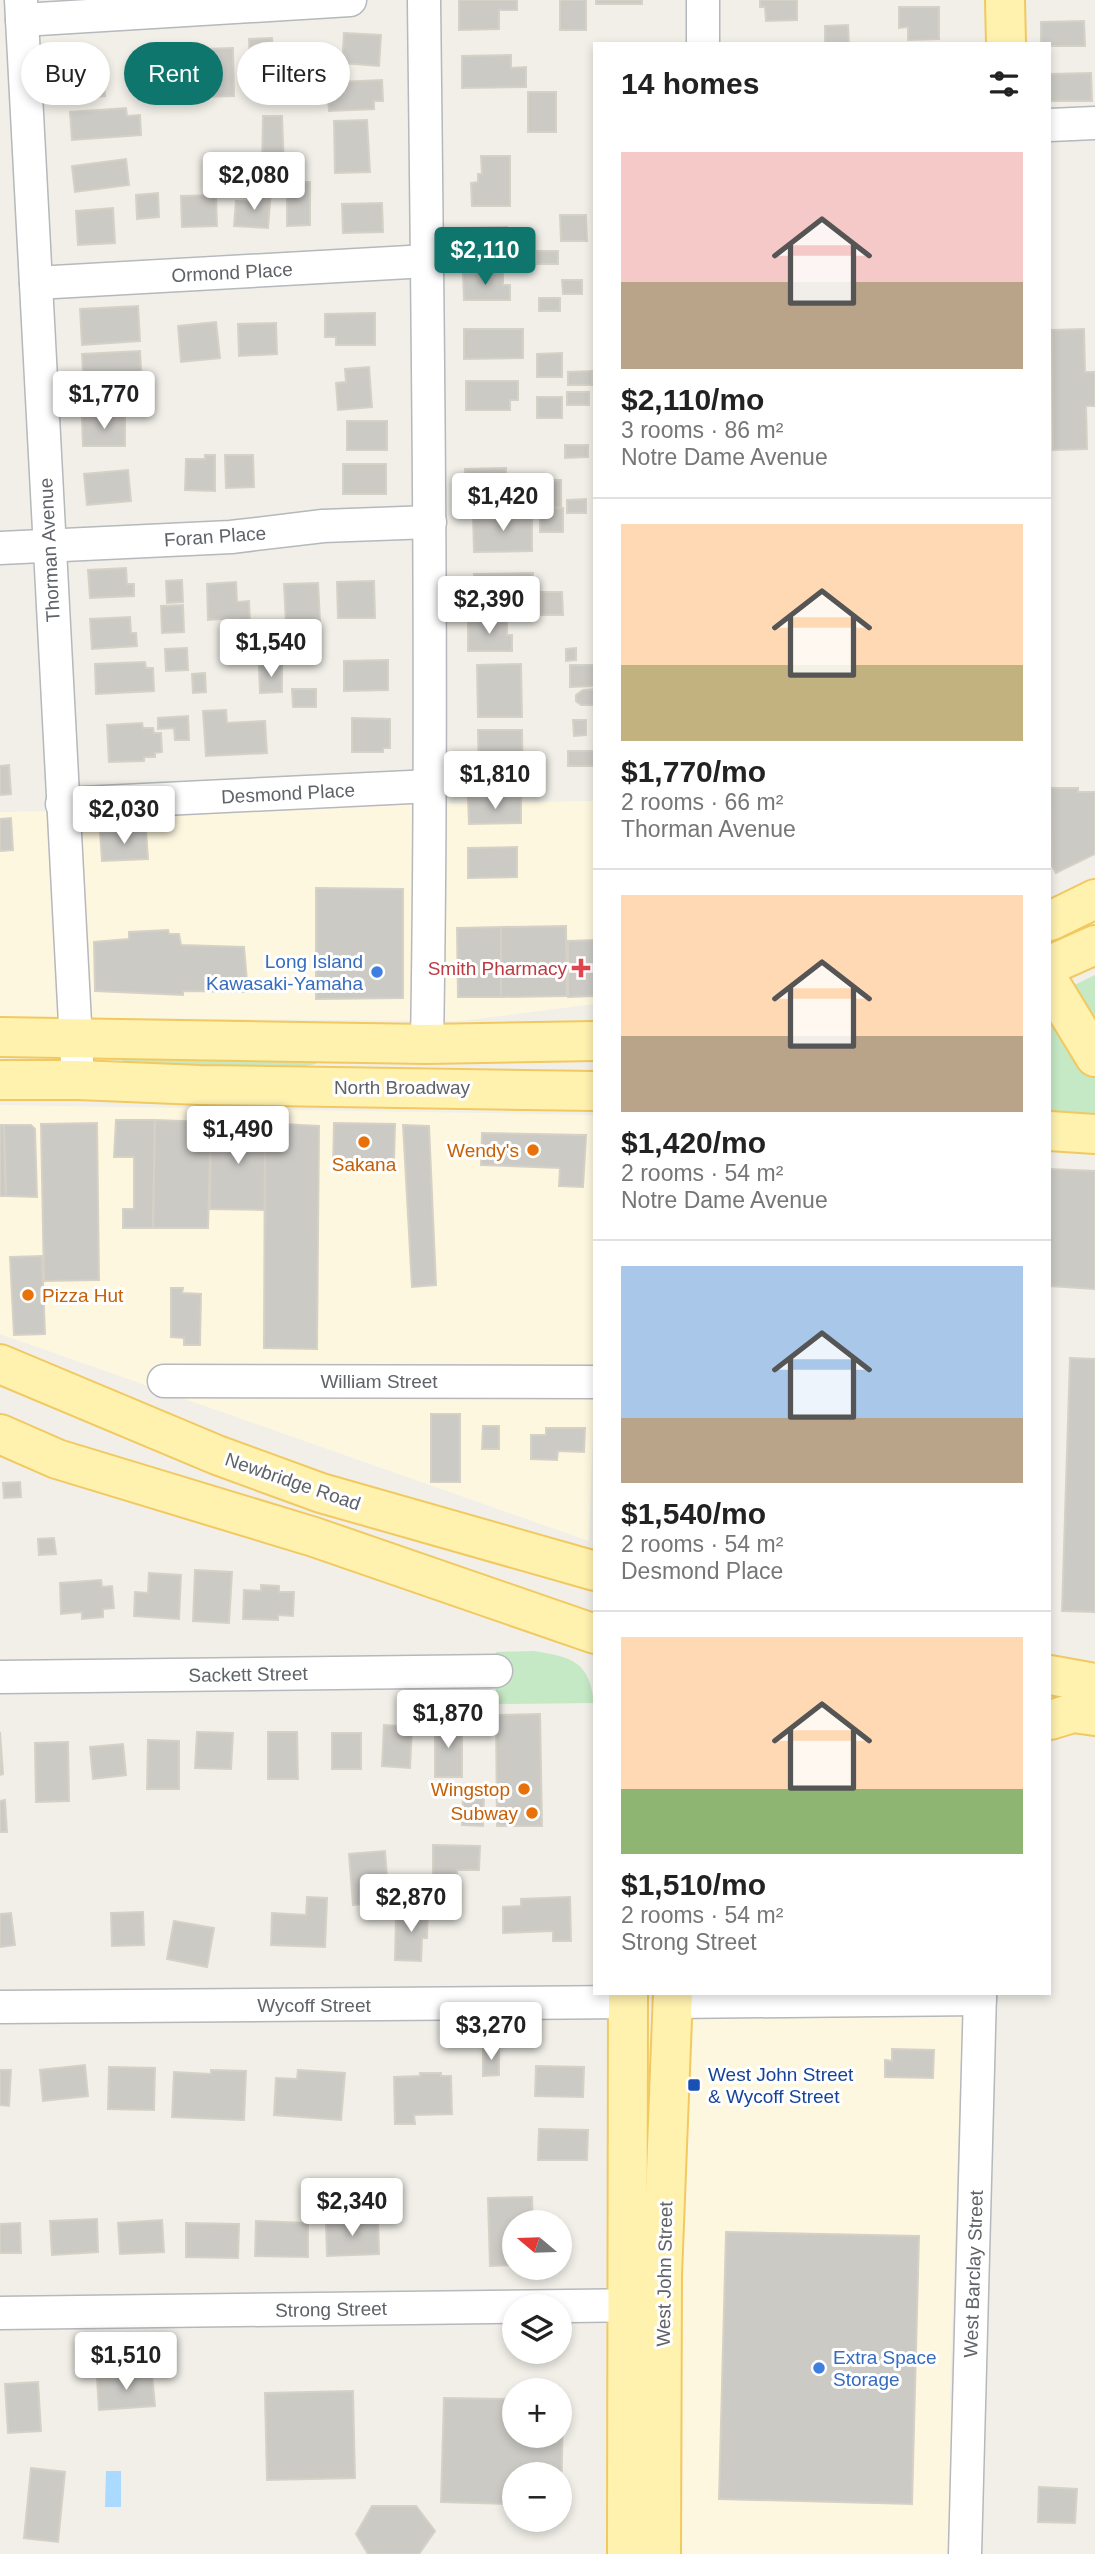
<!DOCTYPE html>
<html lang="en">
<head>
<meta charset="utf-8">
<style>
	body { margin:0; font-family:Helvetica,sans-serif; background:#f6f6f6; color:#222; height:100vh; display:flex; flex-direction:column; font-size:26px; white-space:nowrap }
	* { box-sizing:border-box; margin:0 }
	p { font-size:23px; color:#767676 }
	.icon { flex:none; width:38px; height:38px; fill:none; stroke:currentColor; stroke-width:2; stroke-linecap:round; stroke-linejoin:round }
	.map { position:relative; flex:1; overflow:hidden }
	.drawer { position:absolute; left:593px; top:42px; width:458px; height:1953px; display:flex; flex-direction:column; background:#fff; border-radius:0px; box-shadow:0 4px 10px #0003 }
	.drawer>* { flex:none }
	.top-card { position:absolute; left:21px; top:42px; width:467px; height:63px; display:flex; gap:14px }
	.needle { width:46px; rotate:289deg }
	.controls { position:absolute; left:502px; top:2210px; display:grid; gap:14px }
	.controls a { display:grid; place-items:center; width:70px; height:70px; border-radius:50%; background:#fff; box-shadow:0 4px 10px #0003; font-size:35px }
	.price { position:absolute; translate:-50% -60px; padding:0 16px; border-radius:7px; background:#fff; color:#222; font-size:23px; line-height:46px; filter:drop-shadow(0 2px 4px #0008) }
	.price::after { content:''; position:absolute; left:50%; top:42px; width:21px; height:16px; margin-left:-10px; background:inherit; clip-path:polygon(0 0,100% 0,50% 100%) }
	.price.active { background:#0f766e; color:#fff }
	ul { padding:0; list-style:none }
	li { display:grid; align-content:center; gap:14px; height:371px; padding:0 28px }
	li+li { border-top:2px solid #e0e0e0 }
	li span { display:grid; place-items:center; height:217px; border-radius:0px; color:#555 }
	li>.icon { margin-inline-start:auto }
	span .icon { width:126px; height:126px; fill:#fffc; stroke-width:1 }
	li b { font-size:30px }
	h2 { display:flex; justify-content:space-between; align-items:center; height:84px; padding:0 28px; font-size:30px }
	.chip { padding:0 24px; border-radius:32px; background:#fff; box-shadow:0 4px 10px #0003; font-size:24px; line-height:63px }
	.chip.active { background:#0f766e; color:#fff }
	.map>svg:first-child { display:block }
</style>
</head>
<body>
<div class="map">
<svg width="1095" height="2554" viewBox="0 0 1095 2554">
	<rect width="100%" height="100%" fill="#f1efe8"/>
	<g fill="#fef7e0">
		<polygon points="595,801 595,1004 460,1021 0,1017 0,812"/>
		<polygon points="0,1105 595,1115 595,1371 589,1541 0,1334"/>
		<polygon points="686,1993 963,1993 950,2400 984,2401 980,2554 679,2554"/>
	</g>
	<g fill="#c5e8c5">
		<polygon points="1095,975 1095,1126 1050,1123 1050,997"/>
		<polygon points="125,1053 317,1056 316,1064 281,1071 125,1067 122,1059"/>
		<path d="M533 1651C572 1657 589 1661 594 1703L496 1704V1652Z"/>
	</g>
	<polygon fill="#aadaff" points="106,2471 121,2471 121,2507 105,2507"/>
	<g fill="#cccac5" stroke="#d6d1c6" stroke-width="2">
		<polygon points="459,0 517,0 517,10 499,10 499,29 459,30"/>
		<rect x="560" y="0" width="26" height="30"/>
		<rect x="596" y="0" width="46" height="4"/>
		<polygon points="760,0 797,0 797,20 766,21 765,7 760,7"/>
		<polygon points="899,7 939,7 939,39 908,40 908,27 899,28"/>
		<polygon points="1084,21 1085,46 1050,46 1050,44 1041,44 1041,22"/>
		<polygon points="848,25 849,44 825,44 825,26"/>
		<polygon points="344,33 381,35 379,66 342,63"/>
		<polygon points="272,38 275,87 251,89 249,39"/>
		<polygon points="182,44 184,94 160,95 157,45"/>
		<polygon points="312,45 314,69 291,70 290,46"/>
		<polygon points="233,48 234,96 204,97 203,49"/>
		<polygon points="511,55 511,68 526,67 526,87 462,88 462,56"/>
		<polygon points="101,57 105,96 73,99 70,60"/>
		<polygon points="1091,73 1092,101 1050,101 1050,74"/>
		<polygon points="382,80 383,101 374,101 374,109 329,111 327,87 338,86 338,82"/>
		<rect x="528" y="92" width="28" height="40"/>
		<polygon points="126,108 127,116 140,115 141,135 72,140 70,112"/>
		<polygon points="263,116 282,116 284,167 262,168"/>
		<polygon points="367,120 370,172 335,173 334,121"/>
		<polygon points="481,156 510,156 510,206 472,206 471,183 478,182 478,174 482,174"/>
		<polygon points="126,159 129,185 75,192 72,166"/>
		<polygon points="287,182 310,182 310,225 287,226"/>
		<polygon points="259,190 271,191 268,228 234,226 236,201 259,202"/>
		<polygon points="158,193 159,217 137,219 136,195"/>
		<polygon points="216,195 217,226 182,227 181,196"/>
		<polygon points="382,203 383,232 343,233 342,204"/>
		<polygon points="113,208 115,243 78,245 76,211"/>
		<polygon points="560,215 586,215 587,241 561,241"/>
		<polygon points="507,227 508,254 462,255 462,228"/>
		<rect x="537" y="251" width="21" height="13"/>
		<polygon points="463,273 503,273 503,285 510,285 510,300 464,300"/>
		<polygon points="562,280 582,280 582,294 563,294"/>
		<rect x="539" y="298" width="21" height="13"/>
		<polygon points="138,306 140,341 82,345 80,309"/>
		<polygon points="375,313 375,345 336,345 336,337 325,337 325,314"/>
		<polygon points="216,322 220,358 181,362 178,326"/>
		<polygon points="276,323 277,354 239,356 238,324"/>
		<polygon points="464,329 523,329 523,358 464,359"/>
		<polygon points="1084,329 1085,372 1095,372 1095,406 1086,406 1087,449 1053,450 1052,330"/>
		<polygon points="140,351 142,387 84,389 82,354"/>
		<polygon points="562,353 562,377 537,377 537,354"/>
		<polygon points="369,367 372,407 338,410 336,383 346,382 345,369"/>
		<polygon points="592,371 592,385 568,385 568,372"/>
		<polygon points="466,381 518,381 518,400 510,400 510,410 466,410"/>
		<rect x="567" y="392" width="22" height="13"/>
		<rect x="537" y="397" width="25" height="21"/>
		<polygon points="125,415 125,446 83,446 82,416"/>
		<rect x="347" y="421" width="40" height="29"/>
		<polygon points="565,445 588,445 588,457 565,458"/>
		<polygon points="205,455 215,455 215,491 185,490 186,459 205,459"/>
		<polygon points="225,455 253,455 254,487 226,488"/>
		<rect x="343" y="464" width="43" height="30"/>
		<polygon points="506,468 506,481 512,481 513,497 465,497 465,469"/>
		<polygon points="128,470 131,501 87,505 84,474"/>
		<rect x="541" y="480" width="20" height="27"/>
		<polygon points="586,499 586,513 567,513 567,500"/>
		<polygon points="563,508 563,532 540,532 540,509"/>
		<polygon points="532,514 532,551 474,552 473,515"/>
		<polygon points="126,568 127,584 134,584 134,596 90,598 88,570"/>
		<polygon points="533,573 533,612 474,613 474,574"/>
		<polygon points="182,580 183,602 167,603 166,581"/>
		<polygon points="374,581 375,618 338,618 337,582"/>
		<polygon points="236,582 237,602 249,601 250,624 238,624 238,618 208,620 207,584"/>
		<polygon points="318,583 320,621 286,623 284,584"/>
		<polygon points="541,592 562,592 563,615 541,615"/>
		<polygon points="183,605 184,632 162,633 161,606"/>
		<polygon points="130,617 131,633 136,633 137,646 92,649 90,619"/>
		<polygon points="507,620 507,635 512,635 512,651 468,651 468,621"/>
		<polygon points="187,648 188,670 166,671 165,649"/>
		<polygon points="576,648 576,660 566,661 566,649"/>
		<polygon points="388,660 388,690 344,691 344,661"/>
		<polygon points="145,662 146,668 153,668 154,691 96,694 95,664"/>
		<polygon points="521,664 522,717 478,717 477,665"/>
		<polygon points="259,665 282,665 282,692 260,693"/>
		<polygon points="570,665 595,665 595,686 570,687"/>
		<polygon points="205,673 206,692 193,693 192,674"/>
		<polygon points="292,689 316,689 316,707 293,707"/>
		<polygon points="595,689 595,705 581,705 576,701 576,695 583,690"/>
		<polygon points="226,710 227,723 265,721 267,753 206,756 203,711"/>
		<polygon points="188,716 189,740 175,740 174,728 158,729 158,718"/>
		<polygon points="352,718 390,719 390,748 383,748 383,752 352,752"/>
		<polygon points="573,720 586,720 586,735 574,736"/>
		<polygon points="142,723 143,728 153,728 154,733 161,733 162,752 155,753 155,757 144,757 144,761 109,762 107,725"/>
		<polygon points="478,730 522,730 523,781 479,782"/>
		<rect x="568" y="751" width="26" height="15"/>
		<polygon points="9,765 11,794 0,795 0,766"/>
		<polygon points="1051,788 1078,788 1078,792 1095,792 1095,854 1056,873 1052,866"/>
		<polygon points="468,798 521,798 521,823 469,824"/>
		<polygon points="11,818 13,850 0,851 0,819"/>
		<polygon points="146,830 148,859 102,861 100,832"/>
		<polygon points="517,847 517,877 468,878 468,848"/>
		<polygon points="316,888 403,889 403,998 316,999"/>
		<polygon points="566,926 567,996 501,997 501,927"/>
		<polygon points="501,927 501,997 458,997 457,928"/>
		<polygon points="168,930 169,934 179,934 181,945 244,947 248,992 183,991 183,995 95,991 94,942 129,939 129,932"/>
		<polygon points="595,940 595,996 568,997 568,941"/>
		<polygon points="116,1120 155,1120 153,1228 123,1228 123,1209 134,1209 134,1157 114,1157"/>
		<polygon points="155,1120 211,1122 208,1228 153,1228"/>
		<polygon points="211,1122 265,1123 265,1210 210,1209"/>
		<polygon points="97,1123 99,1280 44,1281 41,1124"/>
		<polygon points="265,1123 319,1126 317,1349 264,1348"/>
		<polygon points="334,1123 395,1124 394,1161 378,1161 377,1170 333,1168"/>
		<polygon points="0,1125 4,1125 6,1196 0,1196"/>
		<polygon points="4,1125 31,1125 35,1129 37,1197 6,1196"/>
		<polygon points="403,1125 429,1126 436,1285 412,1287"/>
		<polygon points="482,1133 586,1135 583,1187 559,1186 560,1168 481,1165"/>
		<polygon points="1050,1169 1095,1171 1095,1289 1050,1286"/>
		<polygon points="42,1256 45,1334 14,1335 10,1257"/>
		<polygon points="171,1288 183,1288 182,1293 201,1294 200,1345 184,1345 184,1338 171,1337"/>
		<polygon points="1070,1358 1095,1359 1095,1612 1062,1611"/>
		<rect x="431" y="1414" width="29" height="68"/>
		<polygon points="483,1426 499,1426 499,1449 482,1449"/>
		<polygon points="546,1428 585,1428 584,1452 558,1451 557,1460 531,1459 531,1435 546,1435"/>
		<polygon points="20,1482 21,1497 4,1498 3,1483"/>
		<polygon points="54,1538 56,1554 39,1555 38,1539"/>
		<polygon points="195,1570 232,1572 229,1623 193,1621"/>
		<polygon points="149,1573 181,1575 179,1619 134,1616 135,1592 148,1593"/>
		<polygon points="101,1580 102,1587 112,1586 114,1608 103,1609 103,1617 82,1619 82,1612 61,1614 60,1583"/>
		<polygon points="261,1585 279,1586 279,1592 294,1592 293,1616 278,1615 278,1620 243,1619 244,1590 261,1591"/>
		<polygon points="540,1714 542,1826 497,1826 496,1715"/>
		<rect x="435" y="1724" width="27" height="53"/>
		<polygon points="384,1725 412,1727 410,1768 382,1766"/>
		<polygon points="0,1732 3,1774 0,1775"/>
		<polygon points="197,1732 233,1733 231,1769 195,1768"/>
		<polygon points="268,1732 297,1732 298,1779 268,1779"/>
		<rect x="332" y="1733" width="29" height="36"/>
		<polygon points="148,1740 179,1741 179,1789 147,1789"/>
		<polygon points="68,1742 69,1801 36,1802 35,1743"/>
		<polygon points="123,1744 126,1775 93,1779 90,1747"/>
		<polygon points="463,1795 484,1796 483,1826 462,1825"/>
		<polygon points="5,1800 7,1832 0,1832 0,1801"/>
		<polygon points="433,1845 480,1846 479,1870 457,1870 457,1877 433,1877"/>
		<polygon points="385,1851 389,1902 353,1905 349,1854"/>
		<polygon points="307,1897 327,1898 325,1947 271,1945 272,1913 306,1915"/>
		<polygon points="570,1897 571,1941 553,1941 553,1931 503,1933 503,1907 521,1906 521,1899"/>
		<polygon points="406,1906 428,1907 427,1938 422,1938 421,1961 395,1960 396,1916 405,1916"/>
		<polygon points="143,1912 144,1945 112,1946 111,1913"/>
		<polygon points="11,1913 15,1945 0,1947 0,1914"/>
		<polygon points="174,1921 214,1928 207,1967 167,1959"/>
		<polygon points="483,2048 499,2048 499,2075 483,2076"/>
		<polygon points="892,2049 934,2050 933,2078 885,2077 885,2060 892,2061"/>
		<polygon points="85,2065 88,2096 43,2101 40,2070"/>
		<polygon points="536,2066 584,2067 583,2097 535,2096"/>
		<polygon points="109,2067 155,2068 154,2110 108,2109"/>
		<polygon points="0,2070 11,2070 9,2106 0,2105"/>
		<polygon points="211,2070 246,2071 244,2120 172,2117 174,2072 211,2074"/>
		<polygon points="298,2070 345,2073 341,2120 274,2115 276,2078 297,2079"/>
		<polygon points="420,2073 441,2073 441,2076 451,2076 452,2114 414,2115 415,2124 395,2124 394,2077 420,2076"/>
		<polygon points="539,2129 588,2130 587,2160 538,2160"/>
		<polygon points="532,2197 533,2222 514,2222 514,2265 490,2266 488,2198"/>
		<polygon points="97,2219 98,2252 52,2255 50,2221"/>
		<polygon points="162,2220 164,2252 120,2254 118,2223"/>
		<polygon points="378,2220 379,2254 327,2256 326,2222"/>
		<polygon points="256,2221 308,2223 308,2257 255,2256"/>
		<polygon points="20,2223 21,2253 0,2253 0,2224"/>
		<polygon points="186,2223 239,2224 238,2258 186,2257"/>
		<polygon points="726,2232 919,2236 912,2504 719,2499"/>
		<polygon points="152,2374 155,2406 99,2410 97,2378"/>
		<polygon points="38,2382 41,2431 8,2433 5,2384"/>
		<polygon points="353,2391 355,2478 267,2480 265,2393"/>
		<polygon points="444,2398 506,2399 506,2410 514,2410 514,2436 560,2436 560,2411 563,2411 561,2505 560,2474 514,2474 514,2504 441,2502"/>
		<polygon points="31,2468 65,2472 58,2542 24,2538"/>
		<polygon points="1039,2487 1077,2489 1075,2523 1038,2522"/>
		<polygon points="372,2506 416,2506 435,2531 419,2554 368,2554 356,2534"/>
	</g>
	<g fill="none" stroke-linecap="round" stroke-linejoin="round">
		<defs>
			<g id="minor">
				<polyline points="21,0 78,1080"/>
				<path d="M424 0C428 348 433 696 427 1044"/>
				<polyline points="703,0 703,44"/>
				<polyline points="22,20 350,0"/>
				<polyline points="1050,125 1095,123"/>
				<polyline points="36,283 427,261"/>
				<polyline points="0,548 231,537 323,526 430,522"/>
				<polyline points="62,804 431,786"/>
				<polyline points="164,1381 595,1382"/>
				<polyline points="0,1677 496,1671"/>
				<polyline points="673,2002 980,1999"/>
				<polyline points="0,2007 628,2002"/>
				<polyline points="0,2313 650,2305"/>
				<polyline points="965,2554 980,1993"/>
			</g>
			<g id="major">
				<polyline points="1005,0 1006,44"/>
				<polyline points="1050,921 1095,899"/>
				<polyline points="1050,965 1095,945"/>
				<polyline points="1050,983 1095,1057"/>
				<polyline points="0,1037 427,1044 595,1041"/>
				<polyline points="0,1080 78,1080 200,1085 595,1091"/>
				<polyline points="1050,1131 1095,1134"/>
				<polyline points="0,1364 217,1455 321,1493 595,1571"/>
				<polyline points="0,1434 57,1459 314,1537 595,1634"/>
				<polyline points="1050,1675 1095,1683"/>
				<polyline points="1050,1720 1073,1713 1095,1716"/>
				<polyline points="627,2554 628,1993"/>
				<polyline points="661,2554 662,2275 673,1993"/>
			</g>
		</defs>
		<use href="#minor" stroke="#b5b8bc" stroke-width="35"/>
		<use href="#major" stroke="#f2c960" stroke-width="42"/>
		<use href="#minor" stroke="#fff" stroke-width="32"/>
		<use href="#major" stroke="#fff2af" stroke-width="38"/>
	</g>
	<path fill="#e0444e" stroke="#fff" stroke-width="2.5" d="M577.5 957.5h7v7h7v7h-7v7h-7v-7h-7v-7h7z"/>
	<g fill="#3f7fe0" stroke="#fff" stroke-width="2.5">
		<circle cx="377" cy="972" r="7"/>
		<circle cx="819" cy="2368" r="7"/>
	</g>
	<g fill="#e8710a" stroke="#fff" stroke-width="2.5">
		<circle cx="364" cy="1142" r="7"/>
		<circle cx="533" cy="1150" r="7"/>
		<circle cx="28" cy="1295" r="7"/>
		<circle cx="524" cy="1789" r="7"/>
		<circle cx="532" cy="1813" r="7"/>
	</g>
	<rect fill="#1a4fb4" stroke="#fff" stroke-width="2.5" x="687" y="2078" width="14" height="14" rx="3.5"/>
	<g text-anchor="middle" stroke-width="6" stroke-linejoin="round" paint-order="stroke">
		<g font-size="19" fill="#5f6368" stroke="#fff">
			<text transform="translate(232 272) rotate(-3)" y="7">Ormond Place</text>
			<text transform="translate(215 536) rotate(-4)" y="7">Foran Place</text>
			<text transform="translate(49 550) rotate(-93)" y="7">Thorman Avenue</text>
			<text transform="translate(288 793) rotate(-3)" y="7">Desmond Place</text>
			<text x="402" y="1094">North Broadway</text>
			<text x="379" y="1388">William Street</text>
			<text transform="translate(293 1481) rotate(19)" y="7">Newbridge Road</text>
			<text transform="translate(248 1674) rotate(-1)" y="7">Sackett Street</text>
			<text x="314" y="2012">Wycoff Street</text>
			<text transform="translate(664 2274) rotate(-89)" y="7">West John Street</text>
			<text transform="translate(973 2274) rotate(-88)" y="7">West Barclay Street</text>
			<text transform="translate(331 2309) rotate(-1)" y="7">Strong Street</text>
		</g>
		<g font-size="19" fill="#366cbe" stroke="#fff" text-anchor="end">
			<text x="363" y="968">Long Island<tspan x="363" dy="22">Kawasaki-Yamaha</tspan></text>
			<text x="833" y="2364" text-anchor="start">Extra Space<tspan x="833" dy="22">Storage</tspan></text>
		</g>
		<g font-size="19" fill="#be3a42" stroke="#fff" text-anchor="end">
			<text x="567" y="975">Smith Pharmacy</text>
		</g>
		<g font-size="19" fill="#c56008" stroke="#fff" text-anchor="end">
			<text x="519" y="1157">Wendy's</text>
			<text x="364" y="1171" text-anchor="middle">Sakana</text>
			<text x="42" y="1302" text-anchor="start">Pizza Hut</text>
			<text x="510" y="1796">Wingstop</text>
			<text x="518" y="1820">Subway</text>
		</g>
		<g font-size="19" fill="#164399" stroke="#fff" text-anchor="start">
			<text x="708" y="2081">West John Street<tspan x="708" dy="22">&amp; Wycoff Street</tspan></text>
		</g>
	</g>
</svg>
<div class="controls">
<a><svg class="needle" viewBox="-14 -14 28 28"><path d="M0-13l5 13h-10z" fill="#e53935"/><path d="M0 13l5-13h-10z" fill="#767676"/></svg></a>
<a><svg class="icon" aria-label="layers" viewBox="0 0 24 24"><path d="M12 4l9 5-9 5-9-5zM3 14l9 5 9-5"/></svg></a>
<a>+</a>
<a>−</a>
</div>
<b class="price" style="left:254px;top:212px">$2,080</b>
<b class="price active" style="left:485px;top:287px">$2,110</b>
<b class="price" style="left:104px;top:431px">$1,770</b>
<b class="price" style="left:503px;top:533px">$1,420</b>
<b class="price" style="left:489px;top:636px">$2,390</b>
<b class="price" style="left:271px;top:679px">$1,540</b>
<b class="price" style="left:495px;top:811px">$1,810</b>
<b class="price" style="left:124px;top:846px">$2,030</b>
<b class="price" style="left:238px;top:1166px">$1,490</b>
<b class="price" style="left:448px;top:1750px">$1,870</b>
<b class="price" style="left:411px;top:1934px">$2,870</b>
<b class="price" style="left:491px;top:2062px">$3,270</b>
<b class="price" style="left:352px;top:2238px">$2,340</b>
<b class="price" style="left:126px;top:2392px">$1,510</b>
<div class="top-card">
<a class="chip">Buy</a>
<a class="chip active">Rent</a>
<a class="chip">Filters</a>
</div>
<section class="drawer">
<h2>14 homes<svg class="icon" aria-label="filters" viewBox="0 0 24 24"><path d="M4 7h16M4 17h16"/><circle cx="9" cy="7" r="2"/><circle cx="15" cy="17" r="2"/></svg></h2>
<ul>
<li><span style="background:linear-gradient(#f6c9c9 60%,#b9a48a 0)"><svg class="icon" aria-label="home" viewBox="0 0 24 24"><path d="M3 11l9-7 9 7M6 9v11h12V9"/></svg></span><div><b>$2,110/mo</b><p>3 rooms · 86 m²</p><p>Notre Dame Avenue</p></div></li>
<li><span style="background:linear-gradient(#ffd9b3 65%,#c2b280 0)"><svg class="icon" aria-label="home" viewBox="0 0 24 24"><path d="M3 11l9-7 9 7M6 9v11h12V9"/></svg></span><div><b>$1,770/mo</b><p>2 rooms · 66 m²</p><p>Thorman Avenue</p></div></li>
<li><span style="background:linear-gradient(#ffd9b3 65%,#b9a48a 0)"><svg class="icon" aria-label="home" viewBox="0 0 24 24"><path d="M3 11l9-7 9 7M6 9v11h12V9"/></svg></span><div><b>$1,420/mo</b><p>2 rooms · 54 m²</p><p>Notre Dame Avenue</p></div></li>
<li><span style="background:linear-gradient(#a9c7e8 70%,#b9a48a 0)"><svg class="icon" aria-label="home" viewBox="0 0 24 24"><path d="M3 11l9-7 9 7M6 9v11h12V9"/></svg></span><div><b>$1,540/mo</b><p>2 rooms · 54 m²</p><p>Desmond Place</p></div></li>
<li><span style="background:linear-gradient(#ffd9b3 70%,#8fb573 0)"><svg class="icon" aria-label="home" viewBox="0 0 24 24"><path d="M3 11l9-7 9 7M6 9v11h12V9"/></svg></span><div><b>$1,510/mo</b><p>2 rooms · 54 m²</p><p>Strong Street</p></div></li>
</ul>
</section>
</div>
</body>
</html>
